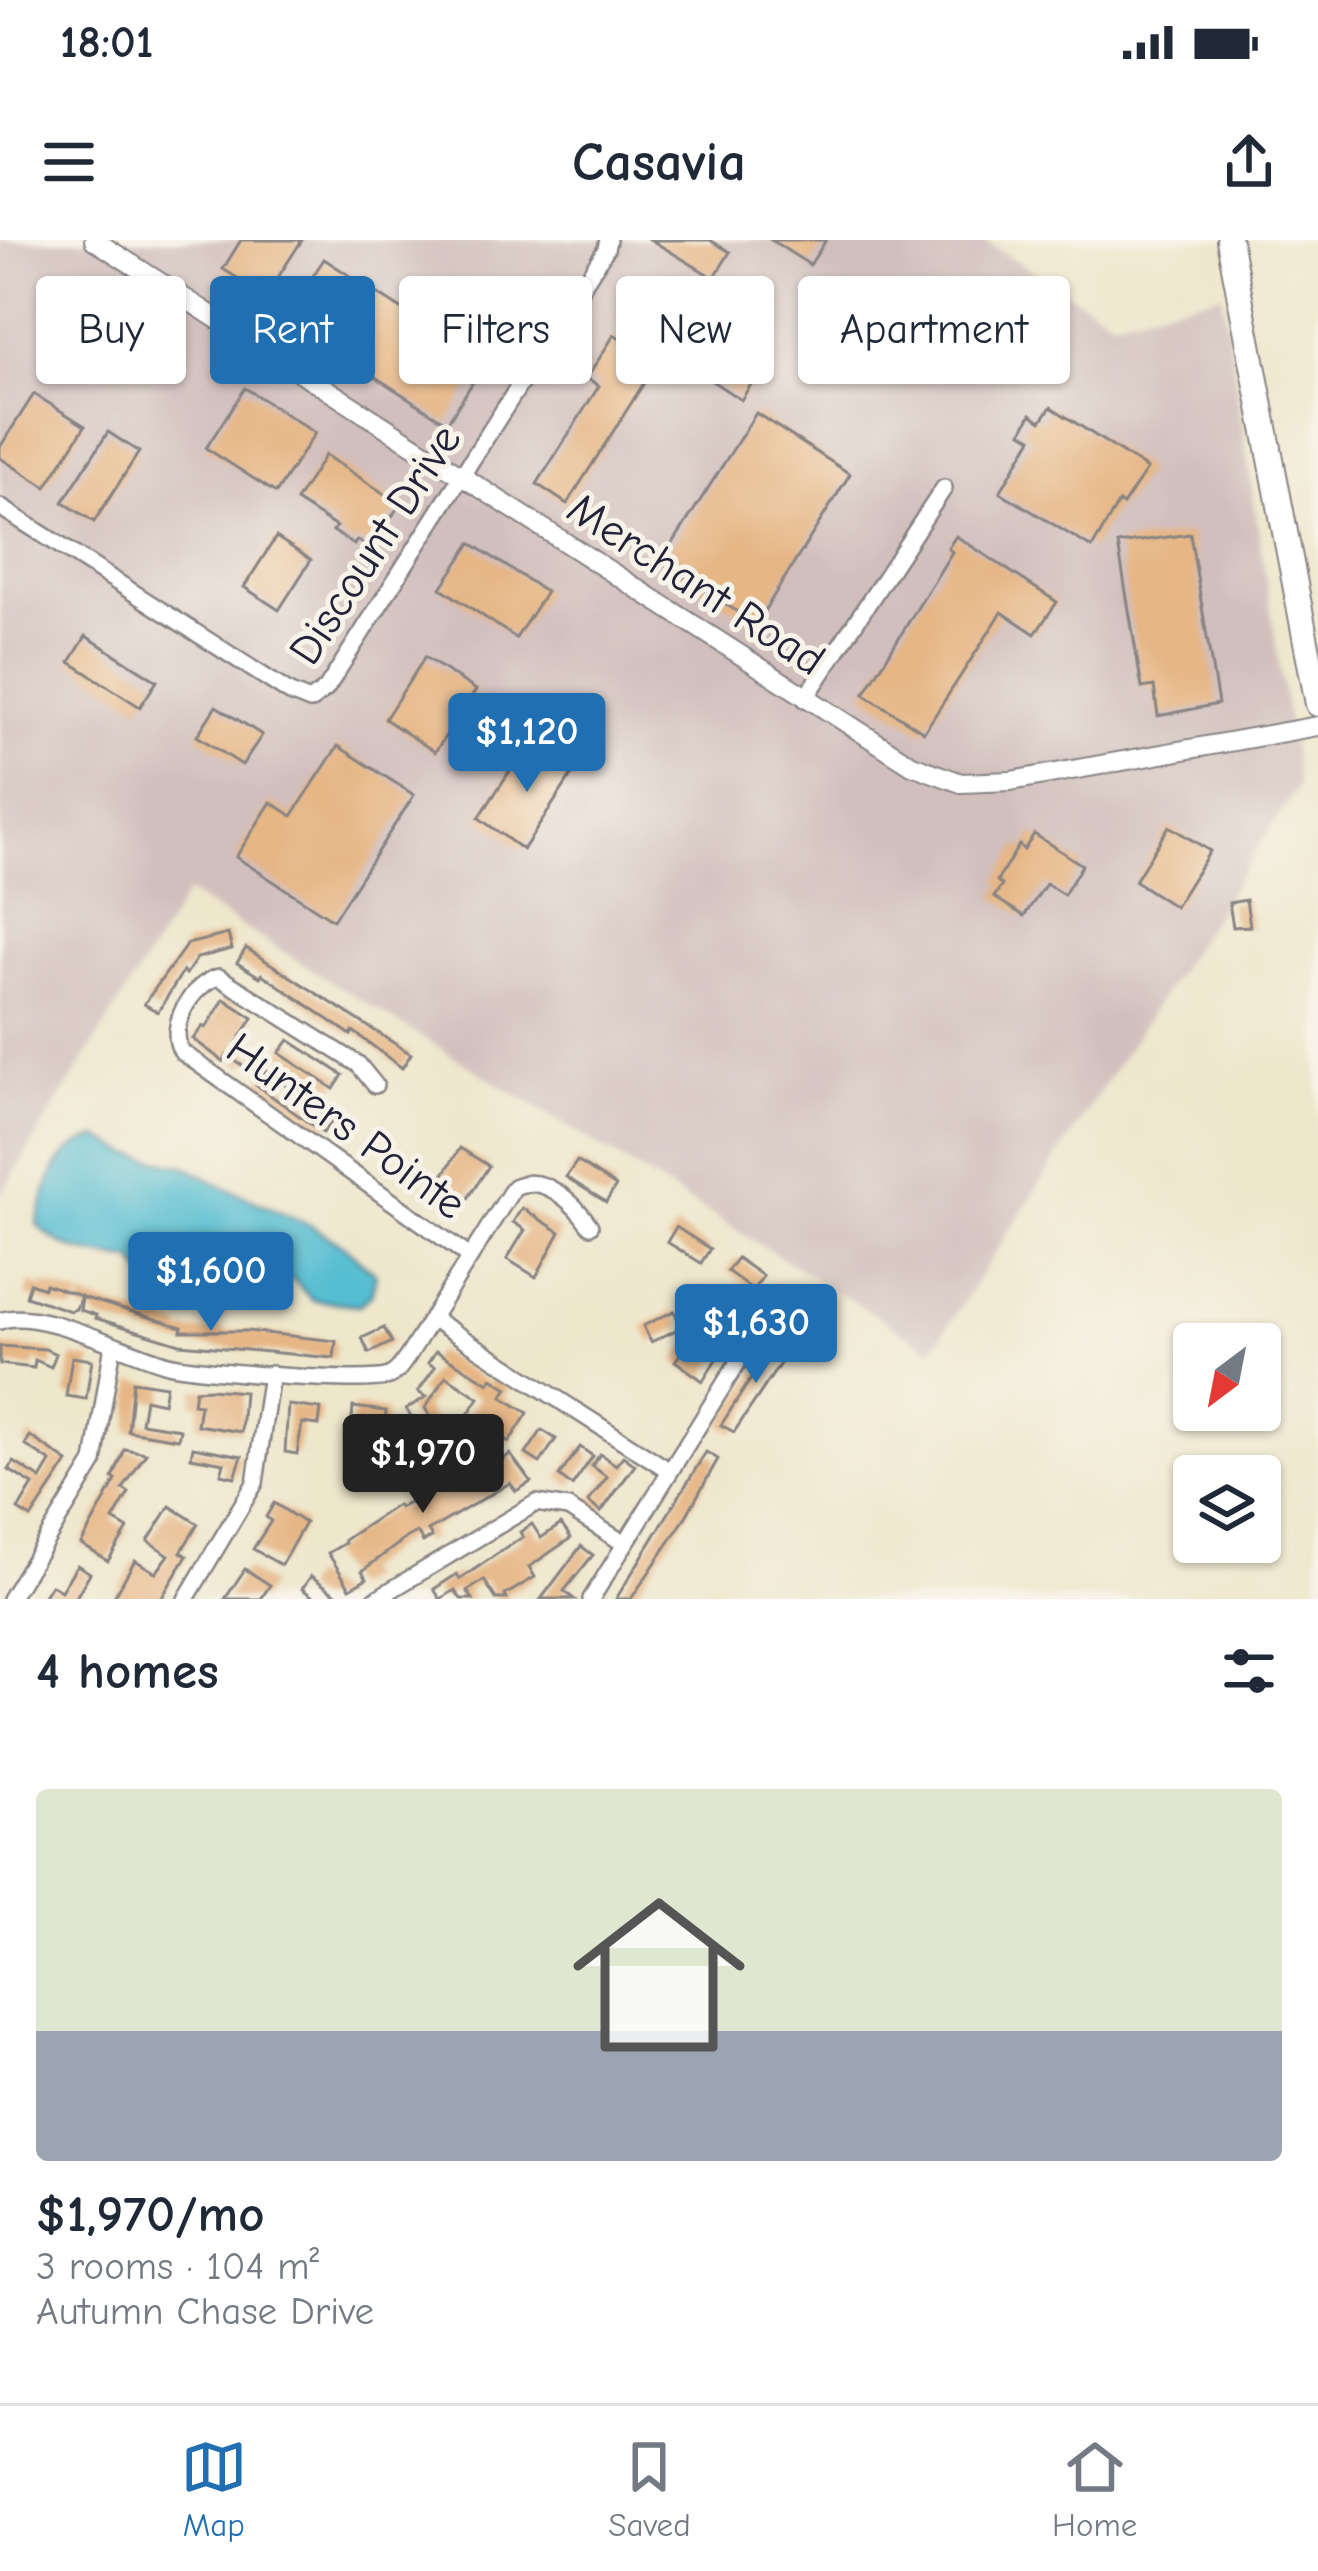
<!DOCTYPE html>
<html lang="en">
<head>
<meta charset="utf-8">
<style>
	body { margin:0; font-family:"Comic Neue",sans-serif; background:#f6f6f7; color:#1f2937; height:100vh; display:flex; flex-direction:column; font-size:45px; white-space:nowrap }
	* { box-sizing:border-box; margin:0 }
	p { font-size:39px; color:#747a83 }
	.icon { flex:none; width:66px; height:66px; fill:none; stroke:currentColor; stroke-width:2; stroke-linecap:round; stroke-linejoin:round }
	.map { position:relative; height:1359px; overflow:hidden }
	.side { display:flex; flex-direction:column; background:#fff; flex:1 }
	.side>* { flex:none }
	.top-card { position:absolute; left:36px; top:36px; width:1248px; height:108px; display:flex; gap:24px }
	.needle { width:78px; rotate:212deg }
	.fabs { position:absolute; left:1173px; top:1083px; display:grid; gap:24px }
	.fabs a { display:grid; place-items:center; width:108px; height:108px; border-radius:12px; background:#fff; box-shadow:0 3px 9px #0004; font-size:60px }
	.price { position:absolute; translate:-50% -102px; padding:0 27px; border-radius:12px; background:#1f6fb2; color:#fff; font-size:39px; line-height:78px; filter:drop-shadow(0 3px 6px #0008) }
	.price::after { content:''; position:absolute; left:50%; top:72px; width:36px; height:27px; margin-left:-18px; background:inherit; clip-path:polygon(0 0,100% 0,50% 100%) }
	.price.on { background:#222; color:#fff }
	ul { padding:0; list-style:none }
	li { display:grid; align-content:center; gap:24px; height:636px; padding:0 36px }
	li+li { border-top:3px solid #e0e1e3 }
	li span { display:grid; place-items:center; height:372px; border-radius:12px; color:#555 }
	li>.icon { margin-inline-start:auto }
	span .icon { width:216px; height:216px; fill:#fffc; stroke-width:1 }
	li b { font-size:51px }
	h2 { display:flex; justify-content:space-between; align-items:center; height:144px; padding:0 36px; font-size:51px }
	.tag { padding:0 42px; border-radius:12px; background:#fff; box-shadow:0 3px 9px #0004; font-size:42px; line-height:108px }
	.tag.on { background:#1f6fb2; color:#fff }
	.status { display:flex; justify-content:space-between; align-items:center; height:84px; padding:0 60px; background:#fff; direction:ltr }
	.status svg { height:33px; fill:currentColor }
	header { display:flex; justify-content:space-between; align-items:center; height:156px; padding:0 36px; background:#fff; font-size:54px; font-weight:700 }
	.tabs { display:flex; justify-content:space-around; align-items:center; height:168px; border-top:3px solid #e0e1e3; background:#fff; font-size:33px; color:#747a83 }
	.tabs a { display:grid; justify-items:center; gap:6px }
	.tabs .on { color:#1f6fb2 }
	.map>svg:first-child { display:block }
</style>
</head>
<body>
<div class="status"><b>18:01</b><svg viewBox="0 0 49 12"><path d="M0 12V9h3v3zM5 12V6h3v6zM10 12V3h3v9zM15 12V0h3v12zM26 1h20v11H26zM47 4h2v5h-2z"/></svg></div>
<header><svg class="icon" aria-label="menu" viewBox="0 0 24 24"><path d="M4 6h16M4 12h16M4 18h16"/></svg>Casavia<svg class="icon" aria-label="share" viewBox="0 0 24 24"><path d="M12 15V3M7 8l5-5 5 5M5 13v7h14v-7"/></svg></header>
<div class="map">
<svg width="1318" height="1359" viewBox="0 0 1318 1359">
	<rect width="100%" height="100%" fill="#f7f3e8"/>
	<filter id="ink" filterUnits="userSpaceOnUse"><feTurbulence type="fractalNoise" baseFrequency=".00833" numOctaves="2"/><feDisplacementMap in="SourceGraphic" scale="24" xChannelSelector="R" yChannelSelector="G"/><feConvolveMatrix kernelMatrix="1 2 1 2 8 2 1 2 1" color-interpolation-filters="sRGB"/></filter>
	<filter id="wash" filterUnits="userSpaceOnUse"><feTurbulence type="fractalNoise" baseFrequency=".004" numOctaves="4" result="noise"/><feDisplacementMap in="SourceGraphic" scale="48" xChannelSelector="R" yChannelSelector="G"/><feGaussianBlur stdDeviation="2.7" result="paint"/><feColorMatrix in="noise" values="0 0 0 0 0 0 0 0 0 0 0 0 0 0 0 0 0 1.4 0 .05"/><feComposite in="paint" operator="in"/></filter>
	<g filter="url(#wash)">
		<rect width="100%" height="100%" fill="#eee7cc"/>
		<polygon fill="#d1bfbd" points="0,0 983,0 1112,80 1222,54 1298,546 932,1110 187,653 0,956"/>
		<path fill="#54bdd1" stroke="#3b7086" stroke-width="3" d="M100 898 130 914 188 927 217 944 310 985 343 1005 376 1035 371 1055 359 1065 312 1060 292 1038 205 1031 168 1023 145 1036 134 1021C97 1014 64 1015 37 984 47 949 54 904 100 898Z"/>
		<g id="blocks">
			<g fill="#e6b685">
				<polygon points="241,0 302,0 266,56 223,29"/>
				<polygon points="651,0 710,0 730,12 714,38"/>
				<polygon points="771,0 826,0 810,25"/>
				<polygon points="324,19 485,123 447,183 285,79"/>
				<polygon points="641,64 691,96 702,79 766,121 741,160 665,110 567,264 537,244 599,146 587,138 614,95 619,98"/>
				<polygon points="245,148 315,193 276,253 206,208"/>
				<polygon points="34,154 85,186 46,247 0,218 0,207"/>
				<polygon points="1051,167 1147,229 1123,265 1119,262 1092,308 1000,252 1032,198 1022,192 1031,174 1041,181"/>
				<polygon points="756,173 850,234 756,384 661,322"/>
				<polygon points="108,192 139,212 94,282 63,262"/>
				<polygon points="325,215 400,264 371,309 357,300 354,305 333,291 336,287 296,261"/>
				<polygon points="1190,294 1218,464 1158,476 1154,446 1142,448 1118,304"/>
				<polygon points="956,296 1057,362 1035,394 1002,372 924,492 864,454 952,312 948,308"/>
				<polygon points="276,297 311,320 279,370 244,347"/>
				<polygon points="471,303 546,352 516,398 441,348"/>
				<polygon points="86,396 157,441 140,467 70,422"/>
				<polygon points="425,417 476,450 435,512 385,479"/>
				<polygon points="216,466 262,495 242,525 197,496"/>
				<polygon points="530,500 575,530 523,610 479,578"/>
				<polygon points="338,506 414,555 333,680 236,617 271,562 292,576"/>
				<polygon points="1169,586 1210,611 1175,667 1135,641"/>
				<polygon points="1034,594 1082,625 1064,655 1046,644 1024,676 994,657 1002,645 997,641 1019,605 1024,610"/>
				<polygon points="1246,660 1250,686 1233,687 1229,663"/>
				<polygon points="228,694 232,709 197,718 186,734 183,731 158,772 144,764 187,704"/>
				<polygon points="246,708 411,814 402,828 353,791 351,795 262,734 260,737 237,723"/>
				<polygon points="224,759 253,778 237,803 253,816 244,827 227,815 223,821 193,799 203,786 206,788"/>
				<polygon points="289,800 343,835 334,849 279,813"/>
				<polygon points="266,831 333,880 323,893 256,845"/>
				<polygon points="460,908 489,926 461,969 433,952"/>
				<polygon points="577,921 616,946 606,962 566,937"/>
				<polygon points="522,968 560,992 536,1037 507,1019 525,990 513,982"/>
				<polygon points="676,987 710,1009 701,1023 667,1002"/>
				<polygon points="737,1018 763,1036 753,1050 727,1031"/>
				<polygon points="30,1043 44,1048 45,1044 81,1056 76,1069 70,1071 26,1056"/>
				<polygon points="82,1057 182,1087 181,1091 247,1091 336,1101 334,1118 180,1104 95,1078 96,1075 80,1070"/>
				<polygon points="674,1071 682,1087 651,1102 643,1086"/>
				<polygon points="701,1086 725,1104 703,1141 675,1121"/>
				<polygon points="384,1088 392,1102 369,1113 362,1098"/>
				<polygon points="776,1100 790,1109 734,1192 721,1185"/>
				<polygon points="0,1106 45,1109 56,1114 51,1127 35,1120 34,1128 0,1124"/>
				<polygon points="436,1111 489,1143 492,1138 508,1148 502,1157 528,1173 509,1202 467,1176 479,1158 446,1136 425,1168 436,1186 422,1195 406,1169 426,1157 418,1152 435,1127 428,1123"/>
				<polygon points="72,1117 92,1120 86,1159 66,1156"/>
				<polygon points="133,1141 166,1146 163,1163 145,1159 141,1183 180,1189 178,1199 128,1191"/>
				<polygon points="210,1149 244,1152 241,1192 197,1185 200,1165 193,1164 195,1150"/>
				<polygon points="288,1165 321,1169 319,1185 302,1183 297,1214 285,1212"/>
				<polygon points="353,1167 386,1171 385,1186 362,1184 360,1204 350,1203"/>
				<polygon points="542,1190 556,1199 540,1223 526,1214"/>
				<polygon points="30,1196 68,1222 31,1278 18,1270 33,1245 9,1230 14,1222 41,1239 51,1222 25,1205"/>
				<polygon points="193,1207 242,1216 235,1237 221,1234 224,1223 191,1217"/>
				<polygon points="580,1207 593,1216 572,1246 559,1236"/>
				<polygon points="125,1209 146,1213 123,1249 129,1253 113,1280 128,1289 108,1321 81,1304 116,1240 113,1238"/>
				<polygon points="706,1212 718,1219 684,1280 631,1359 616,1359"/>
				<polygon points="510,1214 531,1242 516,1251 510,1243 428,1291 432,1297 423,1302 417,1292 406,1298 362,1331 367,1338 350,1348 328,1313 345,1303 344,1300 397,1265 399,1268 427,1254 476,1222 483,1234"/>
				<polygon points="600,1214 616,1225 623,1216 635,1225 601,1272 588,1262 607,1237 592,1226"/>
				<polygon points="274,1263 305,1283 281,1325 253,1309 271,1281 266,1277"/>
				<polygon points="170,1266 198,1284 181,1312 187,1316 171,1342 161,1359 113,1359 135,1320 156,1333 169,1315 148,1301"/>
				<polygon points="532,1284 541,1298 561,1284 571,1298 529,1327 535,1337 505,1355 507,1359 496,1359 484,1340 467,1351 473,1359 461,1359 455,1350 440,1359 434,1349 457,1334 460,1339 500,1312 523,1297 520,1292"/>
				<polygon points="581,1306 593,1315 564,1351 574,1359 541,1359"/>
				<polygon points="77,1325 90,1333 75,1359 42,1359 51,1345 61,1351"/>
				<polygon points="245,1329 270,1345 261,1359 225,1359"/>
				<polygon points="311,1336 343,1359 316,1359 302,1349"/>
			</g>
		</g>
	</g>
	<g filter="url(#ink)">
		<use href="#blocks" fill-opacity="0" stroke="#888484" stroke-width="3"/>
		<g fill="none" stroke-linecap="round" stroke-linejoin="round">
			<defs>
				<g id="minor">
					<polyline points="0,267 290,453 310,461 326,449 606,9 608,0"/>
					<polyline points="805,459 944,248"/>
					<path d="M375 845 358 824 219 737C192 743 166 788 182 812L470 1017"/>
					<polyline points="433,1079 670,1231"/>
					<path d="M0 1081C38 1066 127 1113 168 1124 196 1131 368 1145 389 1136 398 1132 402 1124 408 1116L514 947C543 933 574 962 590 986"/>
					<polyline points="10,1359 94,1222 113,1105"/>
					<polyline points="186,1359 255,1243 271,1134"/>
					<polyline points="376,1359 536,1263 568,1268 625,1304"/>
					<polyline points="591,1359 746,1109 743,1080 726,1064 707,1058"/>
				</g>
				<polyline id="tertiary" points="94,0 912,525 961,543 1011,541 1318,486"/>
				<polyline id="trunk" points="1229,0 1318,464"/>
			</defs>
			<use href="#minor" stroke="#888484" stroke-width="20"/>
			<use href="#tertiary" stroke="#888484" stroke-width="22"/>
			<use href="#trunk" stroke="#888484" stroke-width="28"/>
			<use href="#minor" stroke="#fff" stroke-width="15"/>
			<use href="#tertiary" stroke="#fff" stroke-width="18"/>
			<use href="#trunk" stroke="#fff" stroke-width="24"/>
		</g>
	</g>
	<g text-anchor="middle" stroke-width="10" stroke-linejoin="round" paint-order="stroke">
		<g font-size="45" fill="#22223b" stroke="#f7f3e8">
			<text transform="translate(374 304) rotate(-57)" y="16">Discount Drive</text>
			<text transform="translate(697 343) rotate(33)" y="16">Merchant Road</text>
			<text transform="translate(347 885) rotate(36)" y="16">Hunters Pointe</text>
		</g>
	</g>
</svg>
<div class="fabs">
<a><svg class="needle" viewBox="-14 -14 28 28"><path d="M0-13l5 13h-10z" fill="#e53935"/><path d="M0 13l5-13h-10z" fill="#747a83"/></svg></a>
<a><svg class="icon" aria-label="layers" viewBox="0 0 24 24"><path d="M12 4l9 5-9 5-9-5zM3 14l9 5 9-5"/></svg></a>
</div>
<b class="price" style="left:527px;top:555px">$1,120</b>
<b class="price" style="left:211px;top:1094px">$1,600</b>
<b class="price" style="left:756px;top:1146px">$1,630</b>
<b class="price on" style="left:423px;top:1276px">$1,970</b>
<div class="top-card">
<a class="tag">Buy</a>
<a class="tag on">Rent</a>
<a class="tag">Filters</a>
<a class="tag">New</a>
<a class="tag">Apartment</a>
</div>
</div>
<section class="side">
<h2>4 homes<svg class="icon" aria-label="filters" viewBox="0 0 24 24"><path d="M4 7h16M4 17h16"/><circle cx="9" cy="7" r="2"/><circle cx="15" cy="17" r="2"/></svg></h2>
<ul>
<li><span style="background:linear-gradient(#dfe7d0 65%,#9aa5b1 0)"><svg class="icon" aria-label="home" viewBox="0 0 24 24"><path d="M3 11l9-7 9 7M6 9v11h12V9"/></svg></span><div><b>$1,970/mo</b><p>3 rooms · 104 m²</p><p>Autumn Chase Drive</p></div></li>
</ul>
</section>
<nav class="tabs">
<a class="on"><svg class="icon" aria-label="map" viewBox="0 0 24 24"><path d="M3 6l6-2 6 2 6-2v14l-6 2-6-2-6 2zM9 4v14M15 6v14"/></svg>Map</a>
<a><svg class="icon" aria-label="saved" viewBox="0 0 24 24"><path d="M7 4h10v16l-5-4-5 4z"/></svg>Saved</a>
<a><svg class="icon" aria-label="home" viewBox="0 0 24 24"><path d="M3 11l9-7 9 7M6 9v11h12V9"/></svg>Home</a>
</nav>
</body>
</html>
